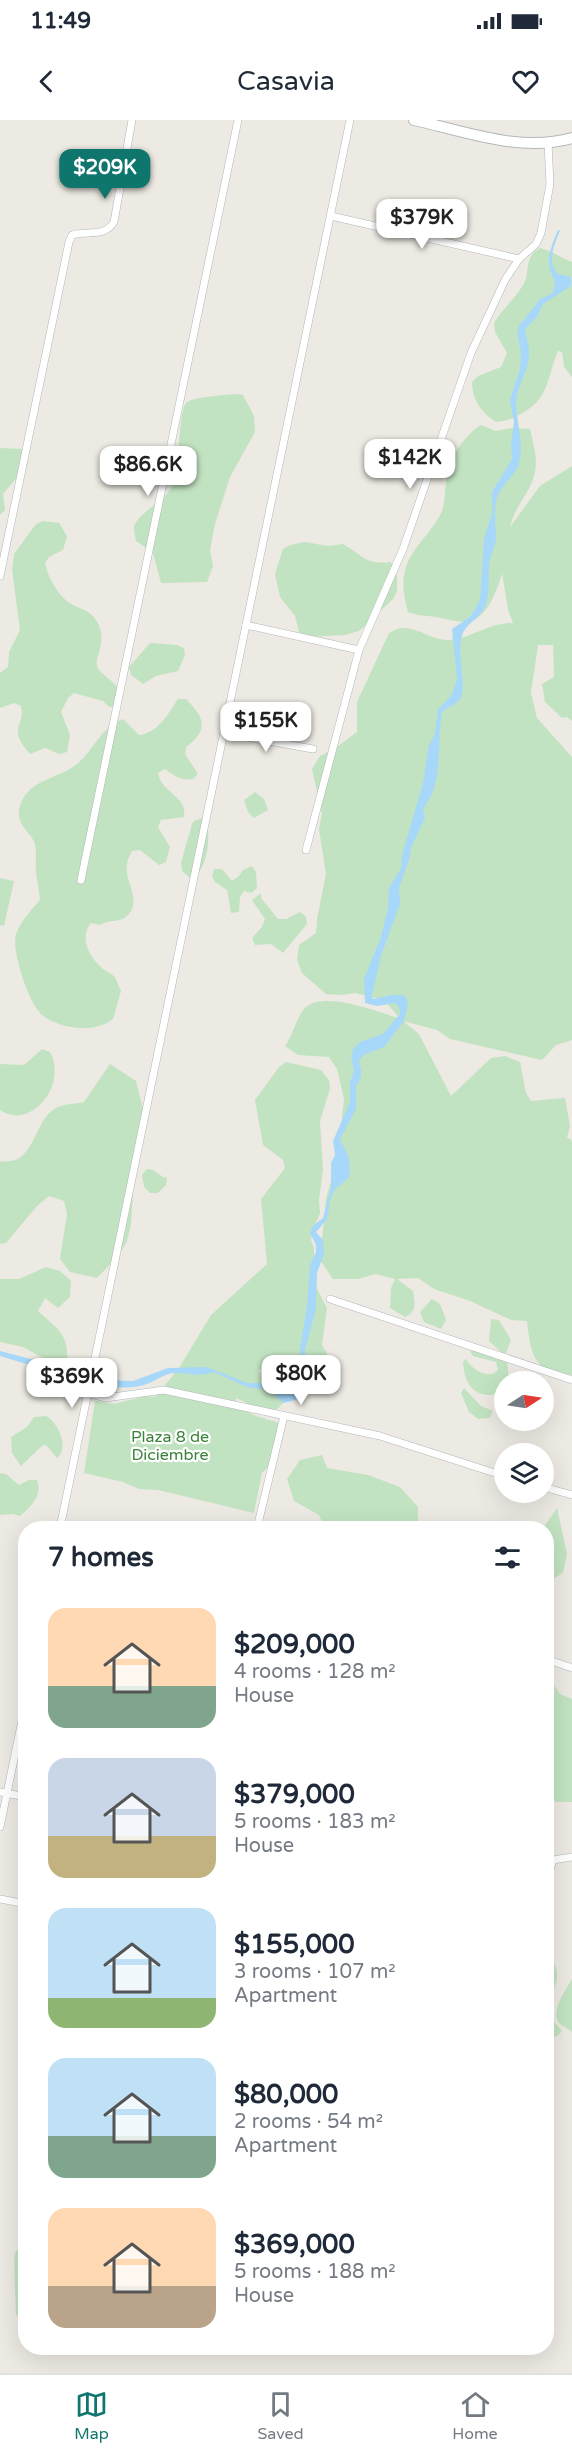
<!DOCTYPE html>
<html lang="en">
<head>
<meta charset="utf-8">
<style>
	body { margin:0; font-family:"Varela Round",sans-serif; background:#f6f6f7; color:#1f2937; height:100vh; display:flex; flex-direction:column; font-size:22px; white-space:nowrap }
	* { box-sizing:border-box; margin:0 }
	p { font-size:20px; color:#747a83 }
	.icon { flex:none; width:33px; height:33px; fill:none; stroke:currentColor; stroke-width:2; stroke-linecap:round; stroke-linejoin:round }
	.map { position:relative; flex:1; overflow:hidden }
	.details { position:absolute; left:18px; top:1401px; width:536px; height:834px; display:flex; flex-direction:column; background:#fff; border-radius:24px; box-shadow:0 6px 24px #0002 }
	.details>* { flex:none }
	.needle { width:39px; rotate:78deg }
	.controls { position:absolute; left:494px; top:1251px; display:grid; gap:12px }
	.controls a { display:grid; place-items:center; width:60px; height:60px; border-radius:50%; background:#fff; box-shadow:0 6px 24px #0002; font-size:30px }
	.price { position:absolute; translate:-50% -51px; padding:0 14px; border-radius:12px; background:#fff; color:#222; font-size:20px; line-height:39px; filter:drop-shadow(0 2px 3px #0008) }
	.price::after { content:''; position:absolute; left:50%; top:36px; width:18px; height:14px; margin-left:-9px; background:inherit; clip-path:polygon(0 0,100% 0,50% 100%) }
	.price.active { background:#0f766e; color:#fff }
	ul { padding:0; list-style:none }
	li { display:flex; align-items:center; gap:18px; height:150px; padding:0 30px }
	li span { display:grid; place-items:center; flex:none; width:168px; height:120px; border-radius:18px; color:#555 }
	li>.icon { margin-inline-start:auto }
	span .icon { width:72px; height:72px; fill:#fffc; stroke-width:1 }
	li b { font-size:26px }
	h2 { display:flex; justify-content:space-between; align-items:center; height:72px; padding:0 30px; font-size:26px }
	.status { display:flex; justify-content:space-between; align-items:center; height:42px; padding:0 30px; background:#fff; direction:ltr }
	.status svg { height:16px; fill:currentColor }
	header { display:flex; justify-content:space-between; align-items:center; height:78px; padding:0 30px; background:#fff; font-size:27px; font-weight:600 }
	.tab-bar { display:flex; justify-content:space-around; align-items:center; height:84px; border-top:2px solid #e0e1e3; background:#fff; font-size:16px; color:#747a83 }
	.tab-bar a { display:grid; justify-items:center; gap:3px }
	.tab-bar .active { color:#0f766e }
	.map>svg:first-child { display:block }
</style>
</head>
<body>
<div class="status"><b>11:49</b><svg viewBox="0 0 49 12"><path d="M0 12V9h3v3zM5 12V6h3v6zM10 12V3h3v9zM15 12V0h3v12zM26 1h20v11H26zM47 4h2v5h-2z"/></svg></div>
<header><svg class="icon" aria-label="back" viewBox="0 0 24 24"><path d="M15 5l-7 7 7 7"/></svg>Casavia<svg class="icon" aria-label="heart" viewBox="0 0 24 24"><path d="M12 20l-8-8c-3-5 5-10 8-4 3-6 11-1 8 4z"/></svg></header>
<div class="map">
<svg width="572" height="2253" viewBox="0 0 572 2253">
	<rect width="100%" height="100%" fill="#edeae3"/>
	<g fill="#c2e3c1">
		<path d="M540 128C555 132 559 137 572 142V257L564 247 562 232 558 231C546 260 550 279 519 295 511 299 505 301 496 302 481 293 472 279 472 262L478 256 501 247 507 233 495 212 494 203C502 189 515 179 523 165 531 152 523 137 540 128Z"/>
		<path d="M235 274 243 275 254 296 255 312 230 357 215 404 210 430 213 446 207 462 161 463 153 433 136 421C135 417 134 412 134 408 135 393 169 381 175 360 179 344 179 291 186 283 191 277 225 275 235 274Z"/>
		<path d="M481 305 496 311 511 308 530 309C533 323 539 341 534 356 529 374 514 388 510 407L540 366 572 346V601L567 597 562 598 545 582 542 564 554 557 553 525H538L531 573 537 598 572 637V920L556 925 542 940 450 919 437 910 403 901 419 914 451 976 491 938 505 936 520 942 526 973 531 981 565 978 570 1006 567 1017 572 1021V1255C533 1253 531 1235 527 1201L511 1200 470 1181 434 1169 418 1158 397 1159 413 1171C415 1184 417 1191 405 1197L390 1188 391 1168 395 1159 375 1154 359 1159H333L320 1140 326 1079 337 1039 344 979 337 949 329 937 298 935 285 926C293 915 297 896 305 888 323 870 379 892 400 899L384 880 355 873 341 875 326 874 302 853 297 840 299 825 316 813 317 799 326 754 319 709 322 694 312 649 320 636 334 629 357 612V582L389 513C393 511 398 508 402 508 418 507 433 521 449 520 472 518 489 503 513 503L508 490 502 453C498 469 486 503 464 502 456 502 448 499 440 498 428 495 421 497 408 492 404 477 401 463 406 447 412 428 432 412 441 393 446 383 444 373 446 362 448 340 463 316 481 305Z"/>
		<polygon points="0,328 23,329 28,344 3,374 5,390 0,395"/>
		<path d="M43 401 59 403 67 416 63 430 49 437 45 443C48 458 59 478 73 485 82 489 90 491 96 500 110 521 92 539 98 548 108 563 126 563 117 586L109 587 103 581 74 573 68 578 61 592 70 615 67 632 59 634 45 628 30 634C6 607 26 607 21 586L14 583 0 588V553L8 547 9 532 20 510 12 449 14 434 36 404Z"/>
		<path d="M305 422 328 426 343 424C364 436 365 445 391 442L397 456V471L393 479 359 511 345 515 305 517 299 512 295 496 280 477 275 454 283 429 290 425Z"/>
		<polygon points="150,523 177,525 184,528 185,535 178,551 156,556 143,564 131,555 129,547"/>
		<path d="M178 579H186C205 598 209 610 186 627L185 634 198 654 193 659C181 661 175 656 165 649L158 653C161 673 188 676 184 697L161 700 158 707 170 727 166 742 159 745 140 730 132 731C130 735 127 740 127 745 124 761 143 781 127 796 120 803 109 799 100 805L91 803C79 818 89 837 103 849 107 852 112 854 115 857 117 861 119 867 121 871L113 899C94 914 62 909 43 896 29 885 11 831 16 814 20 802 32 789 40 780 39 771 37 761 36 752 35 743 37 734 35 724 32 714 20 707 19 696 17 687 25 673 32 668 46 657 64 655 77 644 94 630 100 608 123 599L139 615C158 613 168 594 178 579Z"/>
		<polygon points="255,672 264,679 268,690 254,698 248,692 244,680"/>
		<path d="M205 697C212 717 208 745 193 760L182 751 181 743 192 704 194 701Z"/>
		<polygon points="252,746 256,752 257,768 251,773 244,771 240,777 239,792 231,793 227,770 215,762 212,756 214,749 222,749 232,761 239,756 243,750"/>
		<polygon points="0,758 14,761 4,806 0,805"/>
		<polygon points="261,773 261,778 278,799 286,799 300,792 306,797 307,804 283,833 271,824 255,825 252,818 262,807 265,799 252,780"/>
		<path d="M42 929 50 932C68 965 31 1011 0 990V944L24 945Z"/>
		<path d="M286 942 321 950 329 960 330 969 320 1001 323 1050 319 1080 320 1093 312 1113 311 1120 314 1128V1163L327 1188 322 1225 330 1239C328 1256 312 1265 296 1261L288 1241 258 1250 262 1256 268 1257 287 1274C276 1305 256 1286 236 1278V1286L256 1296 286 1305 280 1327 271 1344 262 1353 254 1393 158 1370 139 1369 123 1362 84 1353 95 1281 113 1284 147 1276 155 1277 179 1248 211 1195 267 1144 261 1079 285 1048 283 1040 263 1025 255 980 279 947Z"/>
		<path d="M110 944 136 961 144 993 135 1039 131 1105 127 1121 119 1135 97 1158 70 1152 60 1139 67 1094 64 1081 49 1076 37 1086 6 1123 0 1124V1041C36 1047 32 1001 56 988 63 984 76 984 84 982Z"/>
		<path d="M147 1049C157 1049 159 1057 167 1058L166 1065 158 1073H150L144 1067 142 1055Z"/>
		<path d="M46 1147 60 1151 71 1161 70 1177 58 1188 45 1178 38 1191C57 1209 69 1213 67 1242L52 1243 23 1227 0 1222V1159H19Z"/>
		<polygon points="432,1179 440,1184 446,1200 441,1209 424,1202 420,1192"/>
		<polygon points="491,1199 499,1200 511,1220 506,1233 503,1234 489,1221"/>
		<path d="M488 1228 507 1239 509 1261 504 1262V1271C478 1283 464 1266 463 1242L466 1239C472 1250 489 1260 498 1250L496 1242 473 1236 470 1231Z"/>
		<polygon points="464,1268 481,1286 493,1291 490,1298 478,1299 469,1292 461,1273"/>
		<path d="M46 1296C58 1302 70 1328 57 1338L47 1326 43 1325 21 1346 12 1333 11 1317 27 1307 34 1297Z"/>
		<polygon points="322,1335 327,1348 368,1355 400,1367 418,1387 418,1401 413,1408 325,1408 319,1395 294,1381 287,1359 300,1340"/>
		<path d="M0 1353 6 1354 19 1365 29 1360H37C43 1375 31 1387 20 1396L13 1394 0 1395Z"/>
		<polygon points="557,1388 567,1434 563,1453 546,1463 546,1408 543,1408"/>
		<polygon points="546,1564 553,1564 560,1574 572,1579 572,1682 556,1682 546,1673"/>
		<path d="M555 1844C560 1860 555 1860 553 1875 552 1880 554 1884 553 1890L547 1894 562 1911 557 1916 546 1920V1852Z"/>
		<path d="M572 1859V1912C569 1909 564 1907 560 1904 549 1893 566 1869 572 1859Z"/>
		<path d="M25 2122V2205L16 2194C16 2187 13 2136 15 2133 18 2129 22 2125 25 2122Z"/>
	</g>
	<g fill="#a7d8f9">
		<path d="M558 110H560C555 124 546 142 558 154L571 157V166L543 184 537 197 525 209C526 218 530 227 529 236 528 253 516 267 516 284 517 304 524 323 519 343 515 358 498 366 496 382 494 394 496 406 496 417 496 426 490 435 489 444 488 458 490 470 486 484 481 499 466 502 462 516 456 535 468 566 460 579 456 585 447 587 442 592 436 624 445 661 423 689L425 698 411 728 409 740 399 768 400 784 381 836 372 876 373 879 392 875H402L407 878 408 884 404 901 384 927 365 934 359 940 361 951V957L356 967V989L340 1019 349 1038 350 1055C346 1062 337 1065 333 1073 324 1092 336 1092 316 1112L323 1120 324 1134 317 1153 316 1189 305 1230V1253L296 1280 283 1283 270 1270 247 1267 214 1252C195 1258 190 1252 173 1253 164 1254 155 1261 147 1264 134 1269 107 1269 96 1261L97 1256 108 1260 133 1261 168 1248 207 1247 247 1263H268L286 1273 293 1272 301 1246 300 1228 307 1186 310 1145 316 1132V1125L310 1113 313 1106 323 1098 331 1067V1043L335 1035 333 1021 350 982V962L354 951 351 936 353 929 360 922 383 914 400 894 399 887 395 883 377 886 365 883 364 859 381 817 388 788 389 768 401 748 402 735 423 663 429 625 435 614 438 589 451 576 457 559 452 509 471 496 480 480 484 419 492 393V372L512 339 511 325 514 302 510 280 520 249 521 232 517 213 519 206 540 179 553 173 555 161C544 143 550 129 558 110Z"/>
		<polygon points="0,1231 85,1253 82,1261 0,1236"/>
	</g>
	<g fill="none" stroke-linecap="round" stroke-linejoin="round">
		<defs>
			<g id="minor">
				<polyline points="331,96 519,139"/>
				<path d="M0 456 69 122 72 115C88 110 104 118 114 102L132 0"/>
				<polyline points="246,505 359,530"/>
				<polyline points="224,613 313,629"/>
				<polyline points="306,730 359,530 403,429 471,233 505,160 519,139 536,124 541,113 550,64 548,23"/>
				<polyline points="81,760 238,0"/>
				<polyline points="330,1179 572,1260"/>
				<polyline points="87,1273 105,1278 164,1270 380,1316 504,1356"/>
				<polyline points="543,1367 572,1375"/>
				<polyline points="60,1408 350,0"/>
				<polyline points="257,1408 284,1296"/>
				<polyline points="546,1539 572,1548"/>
				<polyline points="0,1672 26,1677"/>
				<polyline points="0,1707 26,1581"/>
				<polyline points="546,1737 553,1740 572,1737"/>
				<polyline points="546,1763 553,1740"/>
				<polyline points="0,1779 26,1784"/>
			</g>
			<path id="secondary" d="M414 0C464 11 521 33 572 18"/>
		</defs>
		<use href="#minor" stroke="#b3b6b9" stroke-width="8"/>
		<use href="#secondary" stroke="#b4b8bc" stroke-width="12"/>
		<use href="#minor" stroke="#fff" stroke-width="7"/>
		<use href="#secondary" stroke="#fff" stroke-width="10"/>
	</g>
	<g text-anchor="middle" stroke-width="4.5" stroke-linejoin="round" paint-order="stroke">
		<g font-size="16" fill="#3b823b" stroke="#fff">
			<text x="170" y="1322">Plaza 8 de<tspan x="170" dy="18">Diciembre</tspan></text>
		</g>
	</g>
</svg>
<div class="controls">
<a><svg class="needle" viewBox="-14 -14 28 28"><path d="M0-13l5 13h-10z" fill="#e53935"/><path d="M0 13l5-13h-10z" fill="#747a83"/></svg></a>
<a><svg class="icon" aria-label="layers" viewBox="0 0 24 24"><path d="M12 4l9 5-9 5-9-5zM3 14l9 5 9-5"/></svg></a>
</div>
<b class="price active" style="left:105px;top:80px">$209K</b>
<b class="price" style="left:422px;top:130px">$379K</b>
<b class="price" style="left:410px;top:370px">$142K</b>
<b class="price" style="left:148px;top:377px">$86.6K</b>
<b class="price" style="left:266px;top:633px">$155K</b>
<b class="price" style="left:301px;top:1286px">$80K</b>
<b class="price" style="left:72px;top:1289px">$369K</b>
<section class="details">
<h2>7 homes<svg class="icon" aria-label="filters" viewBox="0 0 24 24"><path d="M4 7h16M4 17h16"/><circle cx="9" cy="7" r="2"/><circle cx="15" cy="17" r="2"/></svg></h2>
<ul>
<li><span style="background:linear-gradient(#ffd9b3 65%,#7fa58c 0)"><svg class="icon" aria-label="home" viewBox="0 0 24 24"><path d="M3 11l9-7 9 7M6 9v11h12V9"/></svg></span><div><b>$209,000</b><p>4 rooms · 128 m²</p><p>House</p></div></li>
<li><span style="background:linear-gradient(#c9d6e8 65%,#c2b280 0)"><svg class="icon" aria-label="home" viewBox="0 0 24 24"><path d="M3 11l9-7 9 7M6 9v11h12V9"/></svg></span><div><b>$379,000</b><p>5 rooms · 183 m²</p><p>House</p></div></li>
<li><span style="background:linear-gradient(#bfe0f5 75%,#8fb573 0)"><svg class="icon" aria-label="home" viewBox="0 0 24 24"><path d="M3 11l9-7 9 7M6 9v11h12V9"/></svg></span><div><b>$155,000</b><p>3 rooms · 107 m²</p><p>Apartment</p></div></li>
<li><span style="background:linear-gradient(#bfe0f5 65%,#7fa58c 0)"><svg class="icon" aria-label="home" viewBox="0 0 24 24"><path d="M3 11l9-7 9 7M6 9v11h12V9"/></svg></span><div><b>$80,000</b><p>2 rooms · 54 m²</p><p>Apartment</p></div></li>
<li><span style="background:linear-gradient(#ffd9b3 65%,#b9a48a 0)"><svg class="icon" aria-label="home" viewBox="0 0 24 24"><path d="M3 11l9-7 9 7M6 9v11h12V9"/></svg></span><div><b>$369,000</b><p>5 rooms · 188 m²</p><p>House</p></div></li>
</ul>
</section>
</div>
<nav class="tab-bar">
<a class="active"><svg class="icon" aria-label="map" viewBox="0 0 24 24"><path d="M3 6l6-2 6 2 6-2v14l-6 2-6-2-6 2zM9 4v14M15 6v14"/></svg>Map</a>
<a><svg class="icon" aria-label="saved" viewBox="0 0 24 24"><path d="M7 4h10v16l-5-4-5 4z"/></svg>Saved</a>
<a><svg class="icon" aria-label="home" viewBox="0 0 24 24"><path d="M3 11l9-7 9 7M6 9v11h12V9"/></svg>Home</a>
</nav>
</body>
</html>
